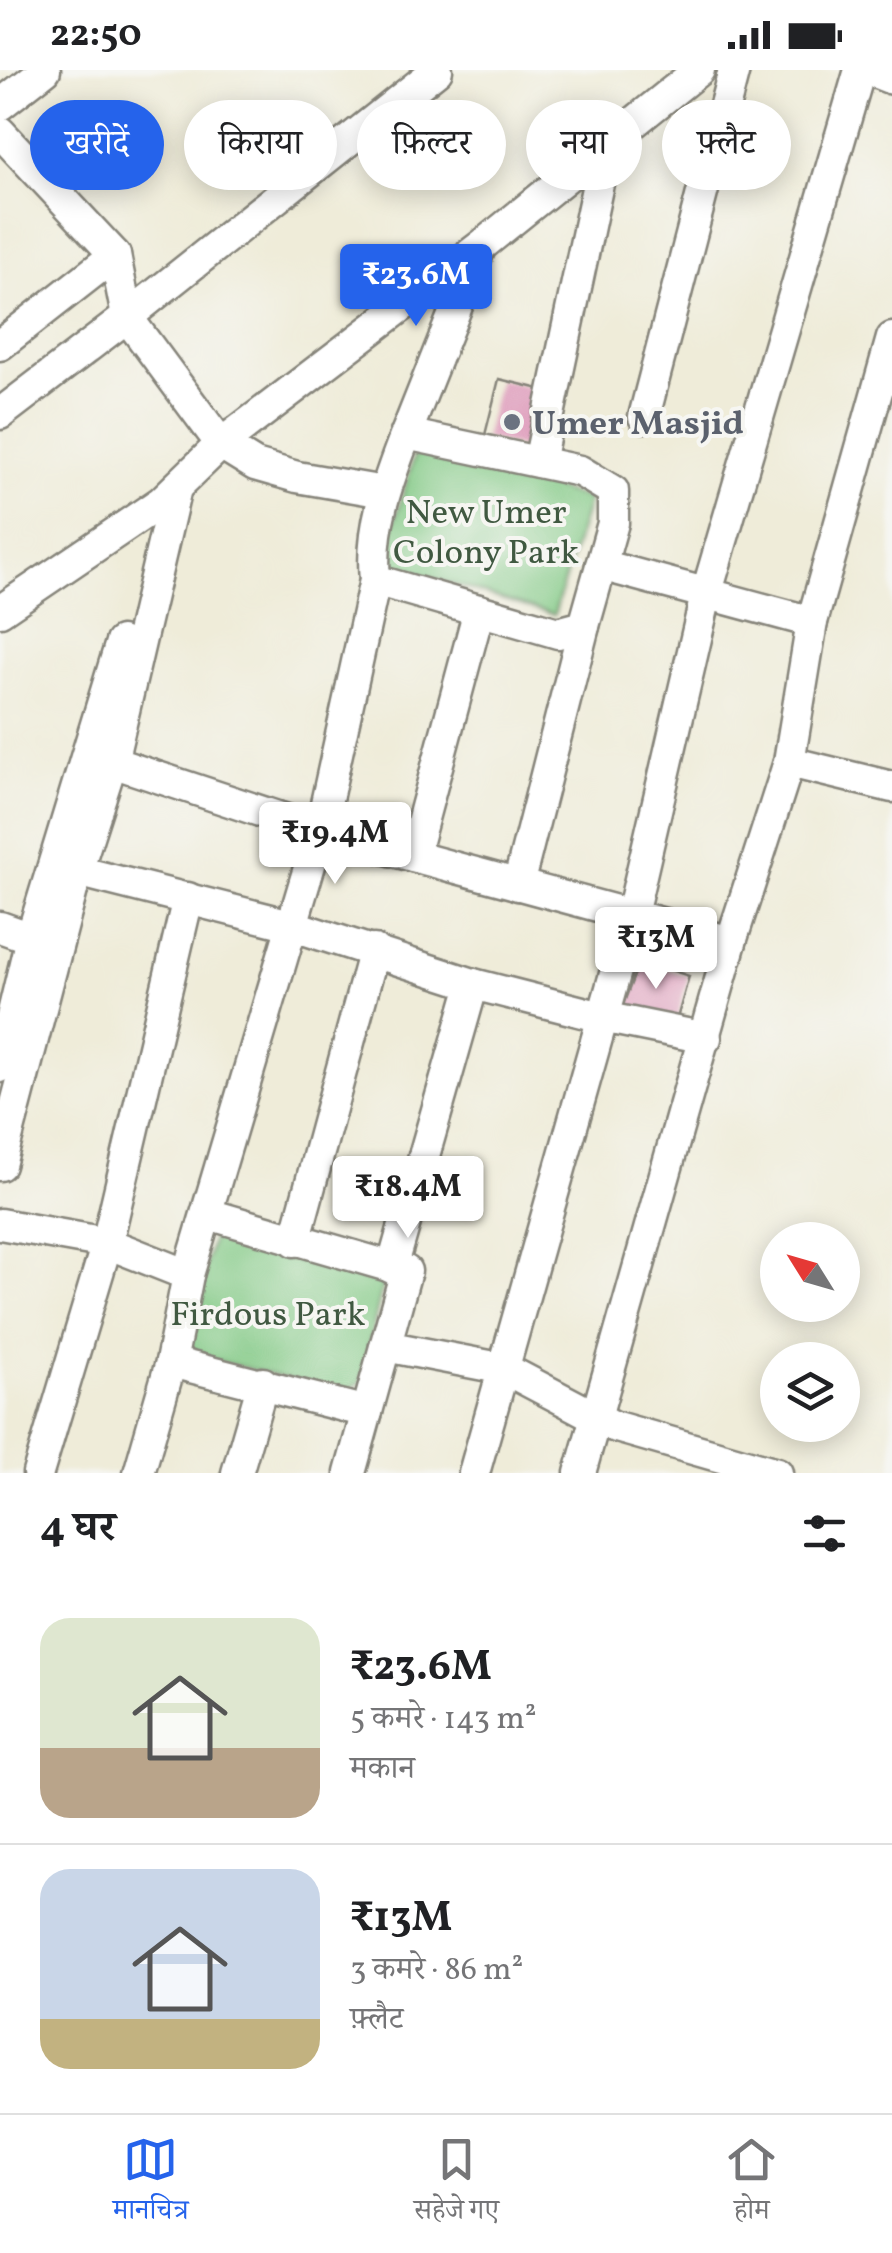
<!DOCTYPE html>
<html lang="hi">
<head>
<meta charset="utf-8">
<style>
	body { margin:0; font-family:Vollkorn,"Noto Serif Devanagari",serif; background:#f6f6f6; color:#202124; height:100vh; display:flex; flex-direction:column; font-size:38px; white-space:nowrap }
	* { box-sizing:border-box; margin:0 }
	p { font-size:32px; color:#757577 }
	.icon { flex:none; width:55px; height:55px; fill:none; stroke:currentColor; stroke-width:2; stroke-linecap:round; stroke-linejoin:round }
	.map { position:relative; height:1403px; overflow:hidden }
	.details { display:flex; flex-direction:column; background:#fff; flex:1 }
	.details>* { flex:none }
	.top-card { position:absolute; left:30px; top:30px; width:832px; height:90px; display:flex; gap:20px }
	.needle { width:65px; rotate:307deg }
	.buttons { position:absolute; left:760px; top:1152px; display:grid; gap:20px }
	.buttons a { display:grid; place-items:center; width:100px; height:100px; border-radius:50%; background:#fff; box-shadow:0 5px 25px #0003; font-size:50px }
	.price { position:absolute; translate:-50% -85px; padding:0 22px; border-radius:10px; background:#fff; color:#222; font-size:32px; line-height:65px; filter:drop-shadow(0 2px 5px #0008) }
	.price::after { content:''; position:absolute; left:50%; top:60px; width:30px; height:22px; margin-left:-15px; background:inherit; clip-path:polygon(0 0,100% 0,50% 100%) }
	.price.selected { background:#2563eb; color:#fff }
	ul { padding:0; list-style:none }
	li { display:flex; align-items:center; gap:30px; height:250px; padding:0 40px }
	li+li { border-top:2px solid #e0e0e0 }
	li span { display:grid; place-items:center; flex:none; width:280px; height:200px; border-radius:30px; color:#555 }
	li>.icon { margin-inline-start:auto }
	span .icon { width:120px; height:120px; fill:#fffc; stroke-width:1 }
	li b { font-size:42px }
	h2 { display:flex; justify-content:space-between; align-items:center; height:120px; padding:0 40px; font-size:42px }
	.chip { padding:0 35px; border-radius:45px; background:#fff; box-shadow:0 5px 25px #0003; font-size:35px; line-height:90px }
	.chip.selected { background:#2563eb; color:#fff }
	.status { display:flex; justify-content:space-between; align-items:center; height:70px; padding:0 50px; background:#fff; direction:ltr }
	.status svg { height:28px; fill:currentColor }
	.tab-bar { display:flex; justify-content:space-around; align-items:center; height:140px; border-top:2px solid #e0e0e0; background:#fff; font-size:28px; color:#757577 }
	.tab-bar a { display:grid; justify-items:center; gap:5px }
	.tab-bar .selected { color:#2563eb }
	.map>svg:first-child { display:block }
</style>
</head>
<body>
<div class="status"><b>22:50</b><svg viewBox="0 0 49 12"><path d="M0 12V9h3v3zM5 12V6h3v6zM10 12V3h3v9zM15 12V0h3v12zM26 1h20v11H26zM47 4h2v5h-2z"/></svg></div>
<div class="map">
<svg width="892" height="1403" viewBox="0 0 892 1403">
	<rect width="100%" height="100%" fill="#f6f6f2"/>
	<filter id="ink" filterUnits="userSpaceOnUse"><feTurbulence type="fractalNoise" baseFrequency=".01" numOctaves="2"/><feDisplacementMap in="SourceGraphic" scale="20" xChannelSelector="R" yChannelSelector="G"/><feConvolveMatrix kernelMatrix="1 2 1 2 8 2 1 2 1" color-interpolation-filters="sRGB"/></filter>
	<filter id="wash" filterUnits="userSpaceOnUse"><feTurbulence type="fractalNoise" baseFrequency=".0048" numOctaves="4" result="noise"/><feDisplacementMap in="SourceGraphic" scale="40" xChannelSelector="R" yChannelSelector="G"/><feGaussianBlur stdDeviation="2.25" result="paint"/><feColorMatrix in="noise" values="0 0 0 0 0 0 0 0 0 0 0 0 0 0 0 0 0 1.4 0 .05"/><feComposite in="paint" operator="in"/></filter>
	<g filter="url(#wash)">
		<rect width="100%" height="100%" fill="#efecd9"/>
		<g fill="#82c985" stroke="#4f7250" stroke-width="2.5">
			<polygon points="417,377 589,429 554,545 382,493"/>
			<polygon points="213,1166 383,1214 361,1312 343,1323 182,1282"/>
		</g>
		<g id="blocks">
			<g fill="#e0a2bf">
				<polygon points="499,309 544,320 530,379 484,369"/>
				<polygon points="640,890 689,906 676,952 621,940"/>
			</g>
		</g>
	</g>
	<g filter="url(#ink)">
		<use href="#blocks" fill-opacity="0" stroke="#86847a" stroke-width="2.5"/>
		<g fill="none" stroke-linecap="round" stroke-linejoin="round">
			<defs>
				<g id="minor">
					<polyline points="869,0 892,9"/>
					<polyline points="0,35 45,0"/>
					<polyline points="0,62 115,185 127,247 221,374 255,395 297,407 384,422"/>
					<polyline points="0,275 115,185"/>
					<polyline points="0,344 127,247 437,0"/>
					<polyline points="644,347 734,0"/>
					<path d="M406 364 580 401 613 421V453L584 556 558 563 375 510C370 458 387 413 406 364Z"/>
					<polyline points="406,364 480,178"/>
					<polyline points="539,392 607,71"/>
					<polyline points="601,495 812,552"/>
					<polyline points="0,541 161,432 221,374 481,176 699,0"/>
					<polyline points="88,684 320,761 731,872"/>
					<polyline points="789,692 892,717"/>
					<polyline points="413,786 479,540"/>
					<polyline points="77,801 291,855 473,914 602,947 706,968"/>
					<polyline points="518,815 584,556"/>
					<polyline points="0,857 31,868"/>
					<polyline points="0,997 31,868 121,572"/>
					<polyline points="0,1095 77,801 112,692 176,418"/>
					<polyline points="208,1144 406,1201 350,1403"/>
					<polyline points="0,1154 107,1173 188,1205"/>
					<polyline points="295,1171 374,880"/>
					<polyline points="392,1198 473,914"/>
					<polyline points="385,1276 505,1299 613,1356 777,1403"/>
					<polyline points="367,1342 171,1292 188,1205 320,761 375,510"/>
					<polyline points="38,1403 107,1173 188,828"/>
					<polyline points="139,1403 171,1292"/>
					<polyline points="237,1403 263,1313"/>
					<polyline points="474,1403 632,844 706,525 860,0"/>
					<polyline points="580,1403 731,872 789,692 812,552 892,268"/>
				</g>
			</defs>
			<use href="#minor" stroke="#86847a" stroke-width="35"/>
			<use href="#minor" stroke="#fff" stroke-width="30"/>
		</g>
	</g>
	<circle fill="#6b7280" stroke="#f6f6f2" stroke-width="4" cx="512" cy="352" r="10"/>
	<g text-anchor="middle" stroke-width="8" stroke-linejoin="round" paint-order="stroke">
		<g font-size="35" font-weight="bold" fill="#5b616d" stroke="#f6f6f2" text-anchor="start">
			<text x="532" y="364">Umer Masjid</text>
		</g>
		<g font-size="35" fill="#405941" stroke="#f6f6f2">
			<text x="486" y="453">New Umer<tspan x="486" dy="40">Colony Park</tspan></text>
			<text x="268" y="1255">Firdous Park</text>
		</g>
	</g>
</svg>
<div class="buttons">
<a><svg class="needle" viewBox="-14 -14 28 28"><path d="M0-13l5 13h-10z" fill="#e53935"/><path d="M0 13l5-13h-10z" fill="#757577"/></svg></a>
<a><svg class="icon" aria-label="layers" viewBox="0 0 24 24"><path d="M12 4l9 5-9 5-9-5zM3 14l9 5 9-5"/></svg></a>
</div>
<b class="price selected" style="left:416px;top:259px">₹23.6M</b>
<b class="price" style="left:335px;top:817px">₹19.4M</b>
<b class="price" style="left:656px;top:922px">₹13M</b>
<b class="price" style="left:408px;top:1171px">₹18.4M</b>
<div class="top-card">
<a class="chip selected">खरीदें</a>
<a class="chip">किराया</a>
<a class="chip">फ़िल्टर</a>
<a class="chip">नया</a>
<a class="chip">फ़्लैट</a>
</div>
</div>
<section class="details">
<h2>4 घर<svg class="icon" aria-label="filters" viewBox="0 0 24 24"><path d="M4 7h16M4 17h16"/><circle cx="9" cy="7" r="2"/><circle cx="15" cy="17" r="2"/></svg></h2>
<ul>
<li><span style="background:linear-gradient(#dfe7d0 65%,#b9a48a 0)"><svg class="icon" aria-label="home" viewBox="0 0 24 24"><path d="M3 11l9-7 9 7M6 9v11h12V9"/></svg></span><div><b>₹23.6M</b><p>5 कमरे · 143 m²</p><p>मकान</p></div></li>
<li><span style="background:linear-gradient(#c9d6e8 75%,#c2b280 0)"><svg class="icon" aria-label="home" viewBox="0 0 24 24"><path d="M3 11l9-7 9 7M6 9v11h12V9"/></svg></span><div><b>₹13M</b><p>3 कमरे · 86 m²</p><p>फ़्लैट</p></div></li>
</ul>
</section>
<nav class="tab-bar">
<a class="selected"><svg class="icon" aria-label="map" viewBox="0 0 24 24"><path d="M3 6l6-2 6 2 6-2v14l-6 2-6-2-6 2zM9 4v14M15 6v14"/></svg>मानचित्र</a>
<a><svg class="icon" aria-label="saved" viewBox="0 0 24 24"><path d="M7 4h10v16l-5-4-5 4z"/></svg>सहेजे गए</a>
<a><svg class="icon" aria-label="home" viewBox="0 0 24 24"><path d="M3 11l9-7 9 7M6 9v11h12V9"/></svg>होम</a>
</nav>
</body>
</html>
